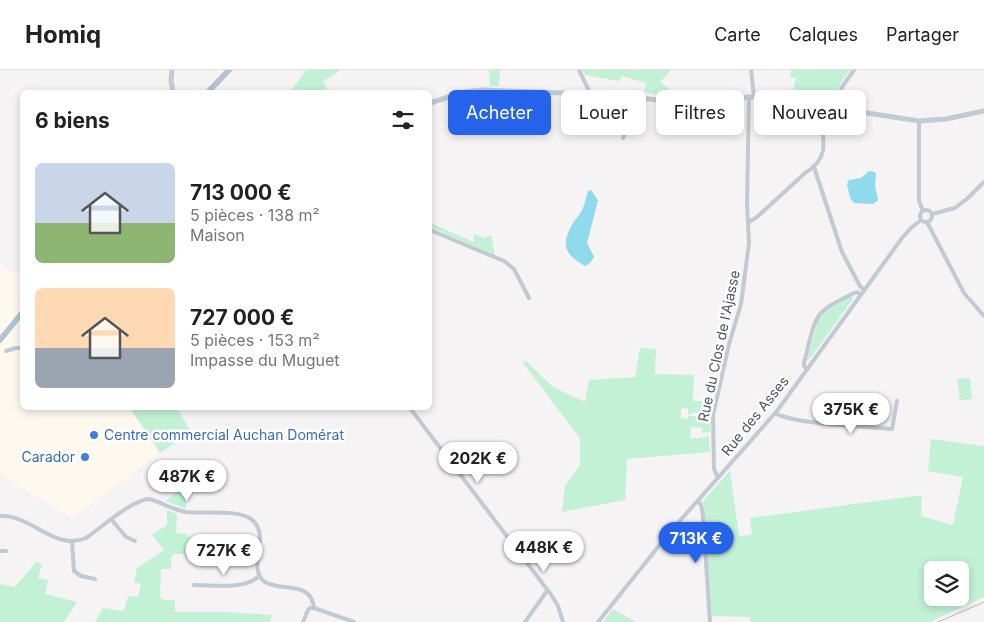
<!DOCTYPE html>
<html lang="fr">
<head>
<meta charset="utf-8">
<style>
	body { margin:0; font-family:Inter,sans-serif; background:#f2f2f2; color:#222; height:100vh; display:flex; flex-direction:column; font-size:19px; white-space:nowrap }
	* { box-sizing:border-box; margin:0 }
	p { font-size:16px; color:#767676 }
	.icon { flex:none; width:28px; height:28px; fill:none; stroke:currentColor; stroke-width:2; stroke-linecap:round; stroke-linejoin:round }
	.map { position:relative; flex:1; overflow:hidden }
	.drawer { position:absolute; left:20px; top:20px; width:412px; height:320px; display:flex; flex-direction:column; background:#fff; border-radius:8px; box-shadow:0 2px 8px #0003 }
	.drawer>* { flex:none }
	.hud { position:absolute; left:448px; top:20px; width:461px; height:45px; display:flex; gap:10px }
	.tools { position:absolute; left:924px; top:491px; display:grid; gap:10px }
	.tools a { display:grid; place-items:center; width:45px; height:45px; border-radius:8px; background:#fff; box-shadow:0 2px 8px #0003; font-size:25px }
	.price { position:absolute; translate:-50% -42px; padding:0 11px; border-radius:18px; background:#fff; color:#222; font-size:16px; line-height:32px; filter:drop-shadow(0 1px 2px #0008) }
	.price::after { content:''; position:absolute; left:50%; top:30px; width:15px; height:11px; margin-left:-8px; background:inherit; clip-path:polygon(0 0,100% 0,50% 100%) }
	.price.current { background:#2563eb; color:#fff }
	ul { padding:0; list-style:none }
	li { display:flex; align-items:center; gap:15px; height:125px; padding:0 15px }
	li span { display:grid; place-items:center; flex:none; width:140px; height:100px; border-radius:8px; color:#555 }
	li>.icon { margin-inline-start:auto }
	span .icon { width:60px; height:60px; fill:#fffc; stroke-width:1 }
	li b { font-size:21px }
	h2 { display:flex; justify-content:space-between; align-items:center; height:60px; padding:0 15px; font-size:21px }
	.chip { padding:0 18px; border-radius:8px; background:#fff; box-shadow:0 2px 8px #0003; font-size:18px; line-height:45px }
	.chip.current { background:#2563eb; color:#fff }
	header { display:flex; align-items:center; gap:30px; box-sizing:border-box; height:70px; padding:0 25px; background:#fff; border-bottom:1px solid #e0e0e0 }
	header strong { font-size:24px }
	nav { display:flex; gap:28px; margin-inline-start:auto; font-size:18px }
	.map>svg:first-child { display:block }
</style>
</head>
<body>
<header>
<strong>Homiq</strong>
<nav><a>Carte</a><a>Calques</a><a>Partager</a></nav>
</header>
<div class="map">
<svg width="984" height="552" viewBox="0 0 984 552">
	<rect width="100%" height="100%" fill="#f5f3f3"/>
	<polygon fill="#fdf9ef" points="0,194 22,207 22,338 130,338 160,383 72,448 12,412 0,402"/>
	<g fill="#c3f1d5" fill-rule="evenodd">
		<polygon points="306,0 341,0 323,11 328,22 290,22"/>
		<polygon points="489,0 500,0 499,16 490,16"/>
		<polygon points="582,0 671,0 660,12 675,24 673,28 644,22 646,13 622,6 619,11 585,5"/>
		<polygon points="791,0 850,0 841,12 833,33 831,34 809,31 810,24 793,21 796,8 790,7"/>
		<polygon points="430,153 474,172 474,164 483,168 491,165 495,185 430,157"/>
		<polygon points="850,226 853,227 853,229 811,287 807,290 818,250 823,243"/>
		<polygon points="640,278 656,279 655,304 694,305 693,331 714,331 711,342 701,344 693,342 691,345 688,344 688,338 681,339 681,348 688,349 688,346 711,346 710,362 702,363 702,358 691,357 690,368 703,368 707,366 709,367 710,382 627,389 625,430 562,442 565,416 580,395 580,368 523,293 526,291 553,317 585,332 589,310 635,307"/>
		<polygon points="970,308 972,329 960,330 957,309"/>
		<polygon points="130,338 177,338 191,362 160,383"/>
		<path d="M931 369 984 376V527L930 552H750V547L712 546 703 431 730 401 739 466 752 465 750 448 922 425 921 446 953 455 963 407 928 401ZM932 500H960V528H932Z"/>
		<polygon points="186,417 186,439 166,431 180,419"/>
		<polygon points="167,440 177,444 176,463 187,464 187,467 198,467 198,469 219,469 219,467 231,468 231,478 229,479 229,492 218,491 218,489 208,488 207,486 198,486 198,488 185,487 185,484 174,484 171,488 171,499 161,499 160,528 164,530 175,530 175,542 227,542 272,545 270,552 95,552 103,538 124,541 128,526 138,527 141,514 134,512 137,498 164,480 152,465 167,455"/>
		<polygon points="36,492 42,494 38,508 48,510 45,524 77,532 64,552 0,552 0,514 15,517"/>
		<polygon points="613,539 636,552 603,552"/>
	</g>
	<g fill="#90daee">
		<polygon points="869,101 875,102 876,105 875,115 878,130 873,134 854,133 850,128 847,114 849,110 861,108"/>
		<path d="M591 120 598 130 587 173 594 187 590 193 585 196C565 185 560 175 573 153 575 149 580 145 582 140 585 134 586 127 588 121Z"/>
	</g>
	<g fill="none" stroke-linecap="round" stroke-linejoin="round">
		<g stroke="#c1cad2" stroke-width="4">
			<polyline points="579,0 591,25"/>
			<polyline points="751,0 754,27"/>
			<polyline points="835,39 842,17 854,0"/>
			<polyline points="919,51 919,131 923,141"/>
			<polyline points="623,68 634,40 636,27"/>
			<polyline points="814,97 842,182 860,216 864,220"/>
			<circle cx="926" cy="146" r="6"/>
			<polyline points="932,144 955,138 968,128 984,112"/>
			<path d="M749 152 757 147 805 103C835 85 820 63 819 36"/>
			<polyline points="927,152 964,223 984,246"/>
			<polyline points="430,160 504,191 514,199 529,228"/>
			<polyline points="6,281 16,278 22,278"/>
			<path d="M807 299 804 296V293C808 280 812 251 822 242 830 234 843 229 852 224L857 222 861 225"/>
			<polyline points="410,338 552,526 558,536 563,552"/>
			<path d="M775 343C792 354 868 357 892 359L897 331"/>
			<polyline points="718,408 714,399 713,345 729,274 741,234 749,173 747,134 749,27"/>
			<polyline points="698,431 701,435 703,446 710,552"/>
			<path d="M0 446C31 444 55 482 86 468 102 457 133 429 150 429 162 433 174 440 186 442 204 444 237 439 251 449 273 465 245 498 265 512 281 522 311 510 314 538"/>
			<polyline points="112,450 126,467 135,471"/>
			<polyline points="72,472 74,501 81,506 95,509"/>
			<polyline points="0,481 6,481"/>
			<path d="M194 515C213 515 245 520 259 506"/>
			<polyline points="314,538 354,552"/>
			<polyline points="303,552 308,540 310,538 314,538"/>
			<polyline points="525,552 547,521"/>
			<polyline points="598,552 670,462 777,341 902,168 911,158 921,150"/>
		</g>
		<g stroke="#c1cbd6" stroke-width="5">
			<polyline points="172,0 171,11 173,22"/>
			<polyline points="430,33 464,22 481,20 617,25 697,35 749,27 764,27 919,51 946,49 984,41"/>
		</g>
		<g stroke="#b3c2d1" stroke-width="5.5">
			<polyline points="208,22 229,0"/>
			<polyline points="0,270 22,243"/>
		</g>
		<polyline stroke="#b5b8bd" stroke-width="1" points="938,552 984,532"/>
	</g>
	<g fill="#3f7fe0" stroke="#fff" stroke-width="2">
		<circle cx="94" cy="365" r="5"/>
		<circle cx="85" cy="387" r="5"/>
	</g>
	<g text-anchor="middle" stroke-width="5" stroke-linejoin="round" paint-order="stroke">
		<g font-size="14" fill="#4a5661" stroke="#fff">
			<text transform="translate(719 276) rotate(-78)" y="5">Rue du Clos de l'Ajasse</text>
			<text transform="translate(755 346) rotate(-51)" y="5">Rue des Asses</text>
		</g>
		<g font-size="14" fill="#366cbe" stroke="#fff" text-anchor="start">
			<text x="104" y="370">Centre commercial Auchan Domérat</text>
			<text x="75" y="392" text-anchor="end">Carador</text>
		</g>
	</g>
</svg>
<div class="tools">
<a><svg class="icon" aria-label="layers" viewBox="0 0 24 24"><path d="M12 4l9 5-9 5-9-5zM3 14l9 5 9-5"/></svg></a>
</div>
<b class="price" style="left:851px;top:365px">375K €</b>
<b class="price" style="left:478px;top:414px">202K €</b>
<b class="price" style="left:187px;top:432px">487K €</b>
<b class="price current" style="left:696px;top:494px">713K €</b>
<b class="price" style="left:544px;top:503px">448K €</b>
<b class="price" style="left:224px;top:506px">727K €</b>
<div class="hud">
<a class="chip current">Acheter</a>
<a class="chip">Louer</a>
<a class="chip">Filtres</a>
<a class="chip">Nouveau</a>
</div>
<section class="drawer">
<h2>6 biens<svg class="icon" aria-label="filters" viewBox="0 0 24 24"><path d="M4 7h16M4 17h16"/><circle cx="9" cy="7" r="2"/><circle cx="15" cy="17" r="2"/></svg></h2>
<ul>
<li><span style="background:linear-gradient(#c9d6e8 60%,#8fb573 0)"><svg class="icon" aria-label="home" viewBox="0 0 24 24"><path d="M3 11l9-7 9 7M6 9v11h12V9"/></svg></span><div><b>713 000 €</b><p>5 pièces · 138 m²</p><p>Maison</p></div></li>
<li><span style="background:linear-gradient(#ffd9b3 60%,#9aa5b1 0)"><svg class="icon" aria-label="home" viewBox="0 0 24 24"><path d="M3 11l9-7 9 7M6 9v11h12V9"/></svg></span><div><b>727 000 €</b><p>5 pièces · 153 m²</p><p>Impasse du Muguet</p></div></li>
</ul>
</section>
</div>
</body>
</html>
